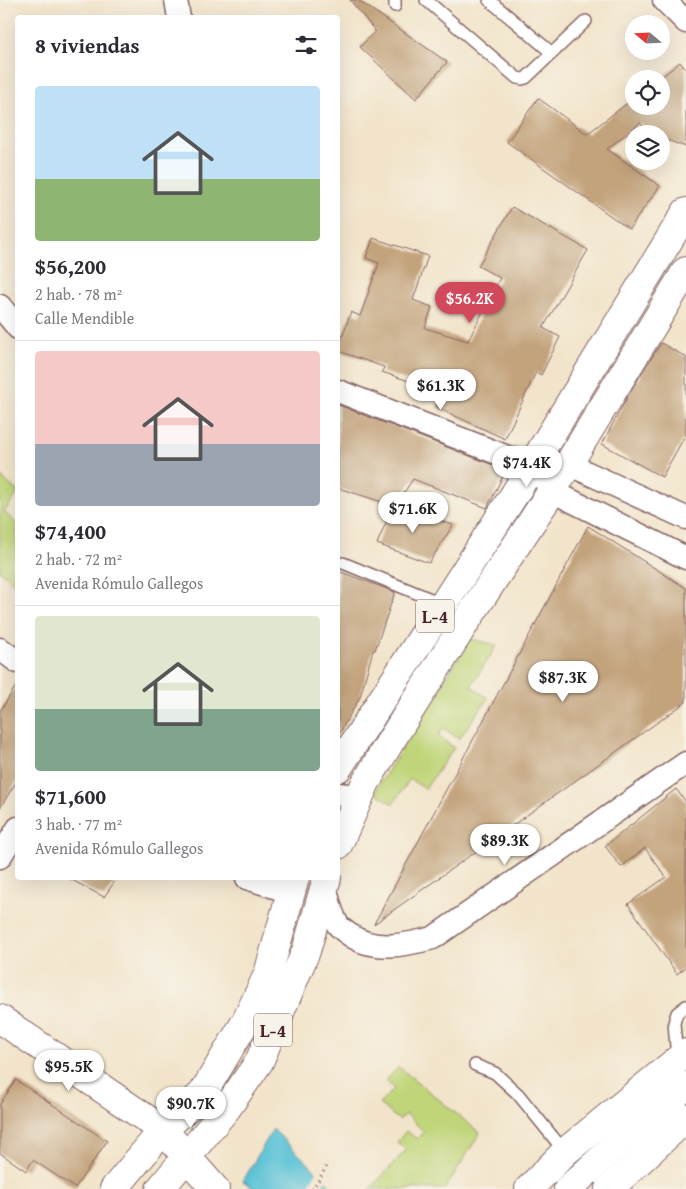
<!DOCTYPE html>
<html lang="es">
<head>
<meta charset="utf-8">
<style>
	body { margin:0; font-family:"Gentium Book Plus",serif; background:#f2f2f3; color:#2b2b33; height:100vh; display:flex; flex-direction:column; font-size:19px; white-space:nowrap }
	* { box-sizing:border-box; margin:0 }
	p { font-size:16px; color:#7c7c81 }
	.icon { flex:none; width:28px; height:28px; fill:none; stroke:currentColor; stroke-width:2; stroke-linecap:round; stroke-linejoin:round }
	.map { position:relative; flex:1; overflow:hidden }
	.panel { position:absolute; left:15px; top:15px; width:325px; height:865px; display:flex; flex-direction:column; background:#fff; border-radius:5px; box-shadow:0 5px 20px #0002 }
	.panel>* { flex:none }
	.needle { width:32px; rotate:289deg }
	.tools { position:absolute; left:625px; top:15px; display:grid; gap:10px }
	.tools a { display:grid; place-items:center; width:45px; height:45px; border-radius:50%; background:#fff; box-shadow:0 5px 20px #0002; font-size:25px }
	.price { position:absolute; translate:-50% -42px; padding:0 11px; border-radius:18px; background:#fff; color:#222; font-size:16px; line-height:32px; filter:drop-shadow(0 1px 2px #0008) }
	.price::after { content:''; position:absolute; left:50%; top:30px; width:15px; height:11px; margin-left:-8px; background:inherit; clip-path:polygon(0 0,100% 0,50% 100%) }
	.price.active { background:#d1495b; color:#fff }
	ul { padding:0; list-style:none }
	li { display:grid; align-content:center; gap:10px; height:265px; padding:0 20px }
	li+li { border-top:1px solid #e1e1e2 }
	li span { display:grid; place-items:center; height:155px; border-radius:5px; color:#555 }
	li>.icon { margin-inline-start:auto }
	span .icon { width:90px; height:90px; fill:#fffc; stroke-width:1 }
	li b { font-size:21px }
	h2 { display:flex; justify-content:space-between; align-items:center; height:60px; padding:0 20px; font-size:21px }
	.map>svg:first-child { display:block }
</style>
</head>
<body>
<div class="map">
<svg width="686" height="1189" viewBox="0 0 686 1189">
	<rect width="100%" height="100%" fill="#f7f3e8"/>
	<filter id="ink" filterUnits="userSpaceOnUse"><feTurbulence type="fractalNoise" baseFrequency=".02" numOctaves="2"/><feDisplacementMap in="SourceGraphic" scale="10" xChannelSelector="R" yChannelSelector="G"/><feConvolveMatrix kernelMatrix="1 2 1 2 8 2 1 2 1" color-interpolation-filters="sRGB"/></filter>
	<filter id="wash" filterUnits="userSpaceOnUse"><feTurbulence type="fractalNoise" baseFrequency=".0096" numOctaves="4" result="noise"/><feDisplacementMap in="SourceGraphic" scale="20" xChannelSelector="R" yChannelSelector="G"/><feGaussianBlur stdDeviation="1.12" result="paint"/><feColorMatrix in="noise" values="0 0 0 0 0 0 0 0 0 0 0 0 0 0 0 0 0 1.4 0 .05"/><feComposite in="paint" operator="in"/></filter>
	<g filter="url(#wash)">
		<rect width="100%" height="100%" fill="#f2e4ca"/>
		<g fill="#c0d579" stroke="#857a52">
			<polygon points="0,476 17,491 17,495 4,512 17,524 17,586 0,571"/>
			<polygon points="470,639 497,645 471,686 488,698 459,739 443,728 438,736 454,748 425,789 410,779 393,804 375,792"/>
			<polygon points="399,1067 480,1133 445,1189 370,1189 406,1150 397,1142 406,1131 417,1139 424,1132 406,1114 399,1120 379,1104 394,1089 385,1080"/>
		</g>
		<polygon fill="#5ac2d6" stroke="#527080" points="273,1129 334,1189 255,1189 243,1181"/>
		<polygon fill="#f2e4ca" points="318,1170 327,1178 320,1189 306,1189"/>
		<g id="blocks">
			<g fill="#c2a37c">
				<polygon points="350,0 358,0 447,62 416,99 360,47 375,31"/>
				<polygon points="680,62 686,70 686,147 661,138 661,134 652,134 640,123 607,149 660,186 629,229 507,142 538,98 587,134 634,98 634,106 661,106 661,79 659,79"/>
				<polygon points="512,207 588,250 543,328 560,337 541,375 536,372 505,439 436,407 441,398 413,390 415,383 382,372 384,367 338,351 338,348 351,312 360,316 379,263 366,258 373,238 428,256 413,300 432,307 425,328 468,341 500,278 478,266"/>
				<polygon points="661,343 686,357 686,434 662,477 602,444 630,392"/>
				<polygon points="338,405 506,470 487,508 413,479 395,506 338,488"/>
				<polygon points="393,506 453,525 429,563 377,544"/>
				<polygon points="588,526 686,588 686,702 374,924"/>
				<polygon points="338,571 395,592 375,650 373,650 360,697 338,736"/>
				<polygon points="18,683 18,779 0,808 0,711"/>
				<polygon points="676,789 686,802 686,967 677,974 628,904 666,877 645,848 621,867 605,846"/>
				<polygon points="68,878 117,878 104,897"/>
				<polygon points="16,1080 107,1141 75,1188 33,1160 26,1171 0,1153 0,1104"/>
			</g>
		</g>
	</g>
	<g filter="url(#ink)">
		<use href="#blocks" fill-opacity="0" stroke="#856463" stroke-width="1"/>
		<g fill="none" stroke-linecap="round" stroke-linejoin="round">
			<defs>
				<g id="lane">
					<polyline points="395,0 395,6"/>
					<polyline points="426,0 517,78 522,79 526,78 586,21"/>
					<polyline points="489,0 552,53"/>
					<polyline points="343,563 443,604"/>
					<polyline points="677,1058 674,1023 677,1013 686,1006"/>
					<polyline points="475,1065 495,1073 518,1094 565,1152"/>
				</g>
				<g id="street">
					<polyline points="176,0 179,18"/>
					<polyline points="664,0 686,22"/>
					<polyline points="0,306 18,328"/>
					<polyline points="338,391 510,458 533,464 568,464 686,518"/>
					<polyline points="542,477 552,491 686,558"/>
					<polyline points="0,649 18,662"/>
					<polyline points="338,794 359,796"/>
					<polyline points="0,857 18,828"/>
					<polyline points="247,878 290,892"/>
					<path d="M325 885C328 899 331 913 338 925 341 929 346 932 350 935 374 952 406 945 433 938L686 763"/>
				</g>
				<g id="secondary">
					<polyline points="0,1019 163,1130 215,1189"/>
					<polyline points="529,1189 565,1152 686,1053"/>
					<polyline points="568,1189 626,1136 686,1086"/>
					<polyline points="609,1189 686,1118"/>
				</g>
				<g id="primary">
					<polyline points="338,768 514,495 686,212"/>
					<polyline points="338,845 366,782 390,742 467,620 552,491 686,271"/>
					<polyline points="114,1189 163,1130 203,1093 246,1021 268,974 295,878"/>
					<polyline points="160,1189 227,1108 259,1062 306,951 327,878"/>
				</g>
			</defs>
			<use href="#lane" stroke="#856463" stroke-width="14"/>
			<use href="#street" stroke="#856463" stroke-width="25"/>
			<use href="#secondary" stroke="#856463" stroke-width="30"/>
			<use href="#primary" stroke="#856463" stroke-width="30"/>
			<polyline stroke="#856463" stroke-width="3" stroke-dasharray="1 4" stroke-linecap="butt" points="313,1189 327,1166"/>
			<use href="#lane" stroke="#fff" stroke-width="11"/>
			<use href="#street" stroke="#fff" stroke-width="22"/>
			<use href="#secondary" stroke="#fff" stroke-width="28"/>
			<use href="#primary" stroke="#fff" stroke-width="28"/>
		</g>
	</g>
	<g text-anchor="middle" stroke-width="5" stroke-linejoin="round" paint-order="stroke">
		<g fill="#f7f3e8" stroke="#7e5f64" stroke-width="1">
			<rect x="416" y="599.5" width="38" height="33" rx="4"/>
			<rect x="254" y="1013.5" width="38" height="33" rx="4"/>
		</g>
		<g font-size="19" font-weight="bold" fill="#4a1f2b">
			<text x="435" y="623">L-4</text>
			<text x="273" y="1037">L-4</text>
		</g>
	</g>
</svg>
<div class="tools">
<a><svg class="needle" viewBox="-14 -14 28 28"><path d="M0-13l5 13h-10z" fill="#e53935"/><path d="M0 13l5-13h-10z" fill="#7c7c81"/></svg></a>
<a><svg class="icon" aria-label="locate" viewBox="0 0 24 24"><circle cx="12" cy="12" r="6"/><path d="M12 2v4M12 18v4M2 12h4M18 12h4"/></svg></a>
<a><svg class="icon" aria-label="layers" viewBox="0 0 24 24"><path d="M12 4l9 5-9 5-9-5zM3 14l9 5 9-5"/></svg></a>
</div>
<b class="price active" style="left:470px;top:324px">$56.2K</b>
<b class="price" style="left:441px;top:411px">$61.3K</b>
<b class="price" style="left:527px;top:488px">$74.4K</b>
<b class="price" style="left:413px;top:534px">$71.6K</b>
<b class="price" style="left:563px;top:703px">$87.3K</b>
<b class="price" style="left:505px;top:866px">$89.3K</b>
<b class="price" style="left:69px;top:1092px">$95.5K</b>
<b class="price" style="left:191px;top:1129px">$90.7K</b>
<section class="panel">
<h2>8 viviendas<svg class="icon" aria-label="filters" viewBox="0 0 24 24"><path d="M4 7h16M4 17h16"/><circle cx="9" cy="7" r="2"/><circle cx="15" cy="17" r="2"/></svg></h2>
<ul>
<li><span style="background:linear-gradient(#bfe0f5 60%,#8fb573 0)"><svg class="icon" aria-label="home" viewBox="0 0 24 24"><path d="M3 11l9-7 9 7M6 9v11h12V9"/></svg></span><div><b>$56,200</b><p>2 hab. · 78 m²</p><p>Calle Mendible</p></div></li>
<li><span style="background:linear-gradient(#f6c9c9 60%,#9aa5b1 0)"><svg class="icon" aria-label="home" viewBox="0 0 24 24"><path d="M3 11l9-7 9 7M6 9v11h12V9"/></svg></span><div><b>$74,400</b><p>2 hab. · 72 m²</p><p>Avenida Rómulo Gallegos</p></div></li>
<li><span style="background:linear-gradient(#dfe7d0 60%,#7fa58c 0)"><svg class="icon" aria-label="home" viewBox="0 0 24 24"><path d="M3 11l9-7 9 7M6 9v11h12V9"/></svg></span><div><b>$71,600</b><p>3 hab. · 77 m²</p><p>Avenida Rómulo Gallegos</p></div></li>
</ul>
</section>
</div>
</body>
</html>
